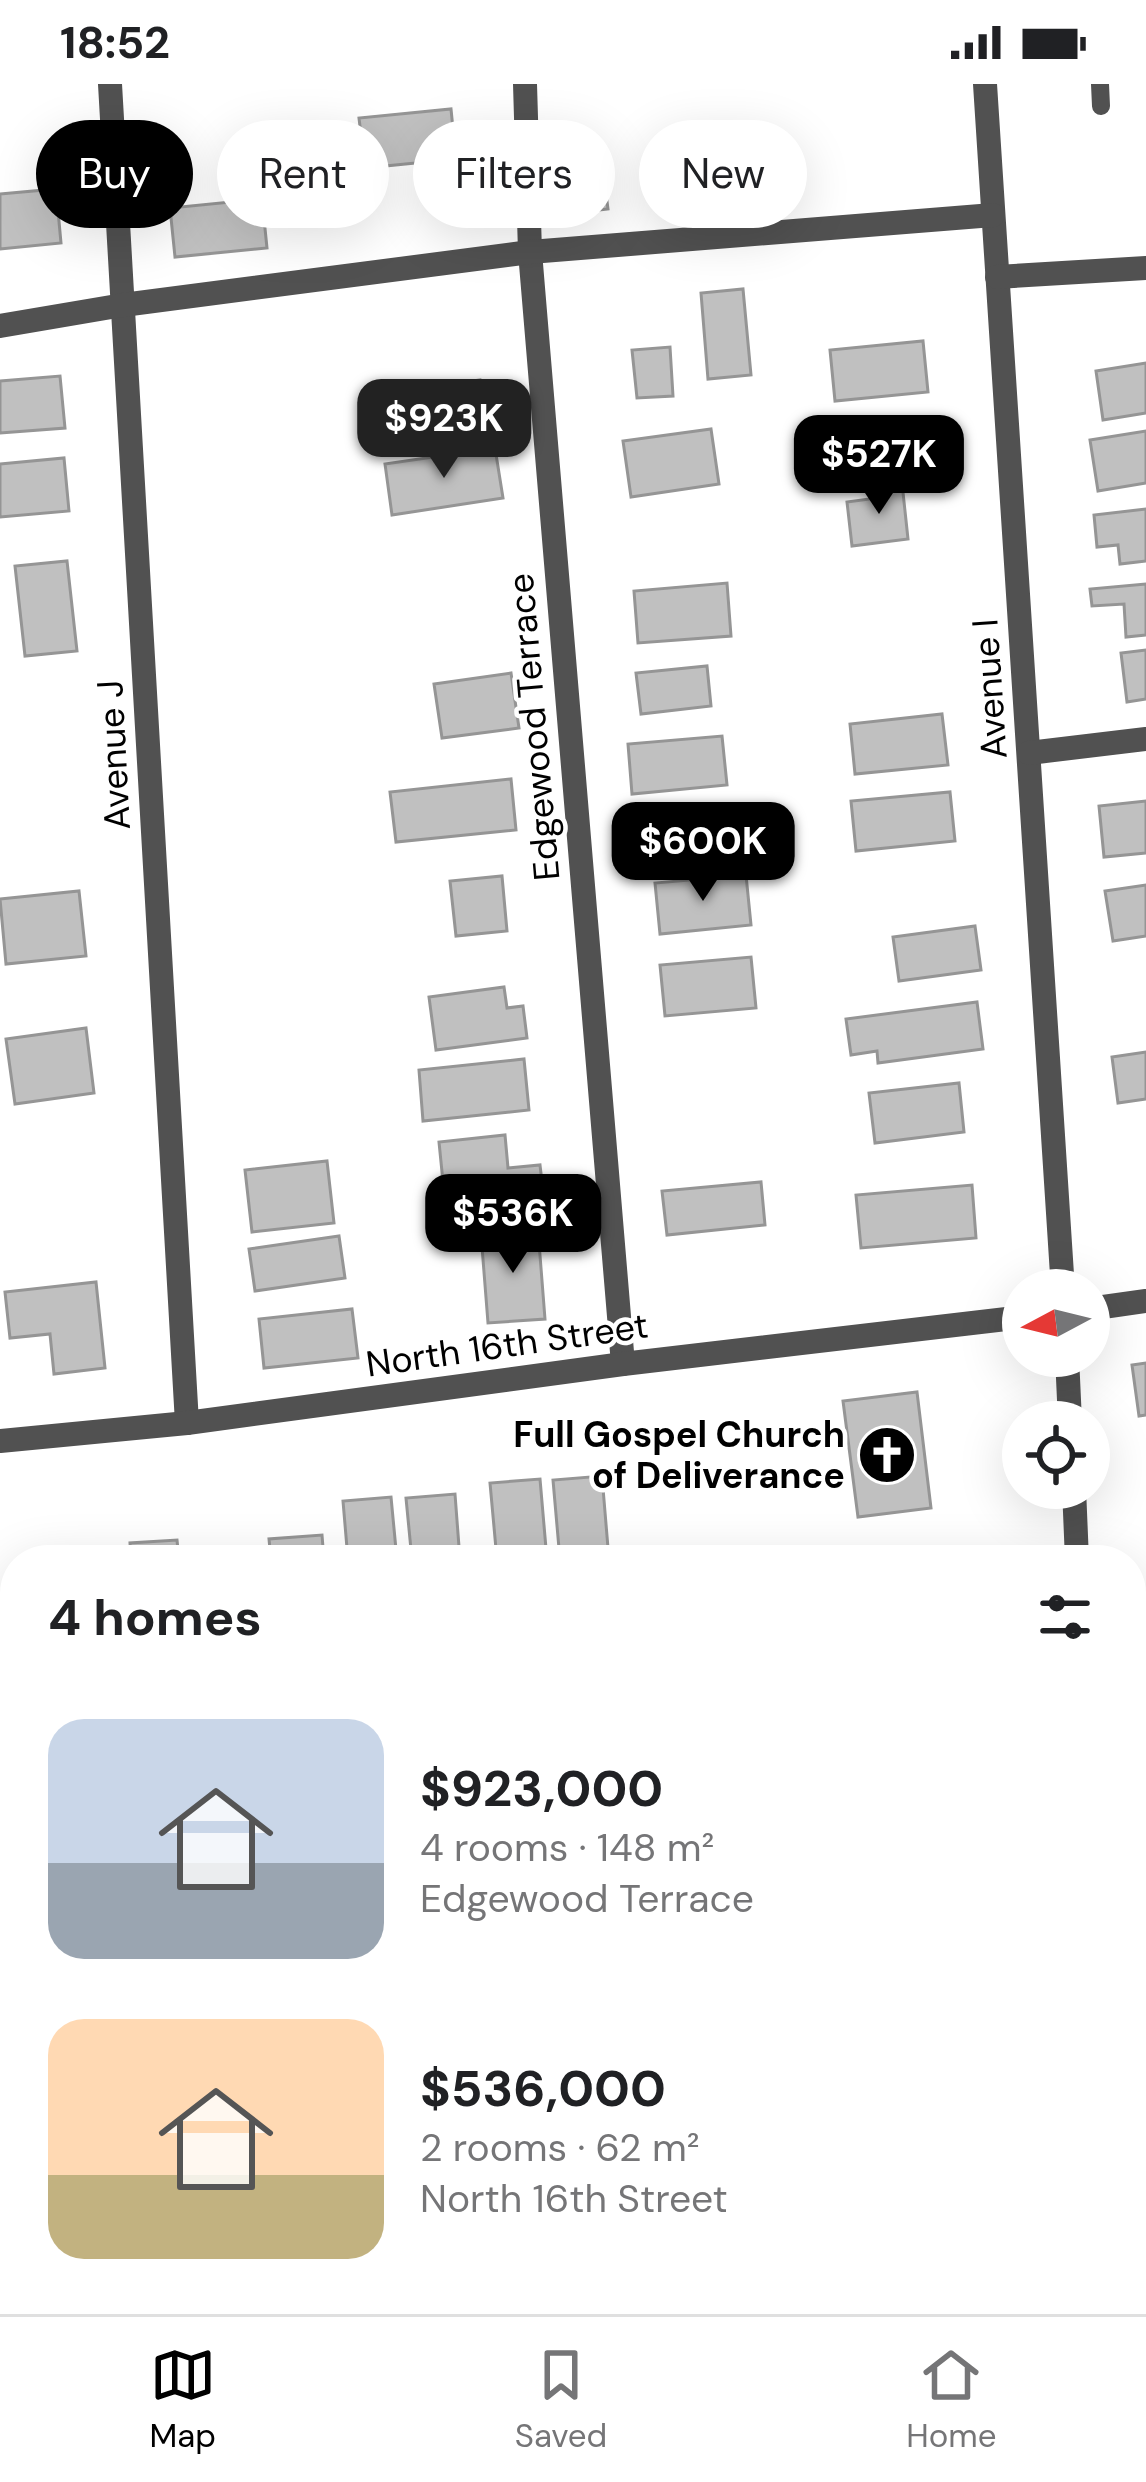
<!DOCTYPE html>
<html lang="en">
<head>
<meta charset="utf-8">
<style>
	body { margin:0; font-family:"DM Sans",sans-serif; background:#f6f6f6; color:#202124; height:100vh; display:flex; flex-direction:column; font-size:45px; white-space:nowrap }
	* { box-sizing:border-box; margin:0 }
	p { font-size:39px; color:#757577 }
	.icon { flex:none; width:66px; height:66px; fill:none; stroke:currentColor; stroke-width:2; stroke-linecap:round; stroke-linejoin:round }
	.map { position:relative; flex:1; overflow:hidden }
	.drawer { position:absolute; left:0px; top:1461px; width:1146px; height:771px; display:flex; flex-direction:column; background:#fff; border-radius:48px 48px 0 0; box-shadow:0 12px 48px #0002 }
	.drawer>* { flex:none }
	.hud { position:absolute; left:36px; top:36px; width:1074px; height:108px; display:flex; gap:24px }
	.needle { width:78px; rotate:263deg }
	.fabs { position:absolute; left:1002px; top:1185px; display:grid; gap:24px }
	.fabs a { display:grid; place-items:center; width:108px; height:108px; border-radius:50%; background:#fff; box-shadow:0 12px 48px #0002; font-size:60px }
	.price { position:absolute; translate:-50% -102px; padding:0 27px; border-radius:24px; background:#000; color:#fff; font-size:39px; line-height:78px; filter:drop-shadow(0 3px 6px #0008) }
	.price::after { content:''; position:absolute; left:50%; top:72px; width:36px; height:27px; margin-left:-18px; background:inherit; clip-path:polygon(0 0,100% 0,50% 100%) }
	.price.active { background:#222; color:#fff }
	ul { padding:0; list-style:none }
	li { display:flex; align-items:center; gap:36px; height:300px; padding:0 48px }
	li span { display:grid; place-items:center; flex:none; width:336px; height:240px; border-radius:36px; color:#555 }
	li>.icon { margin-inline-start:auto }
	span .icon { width:144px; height:144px; fill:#fffc; stroke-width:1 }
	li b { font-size:51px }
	h2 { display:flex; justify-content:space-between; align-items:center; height:144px; padding:0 48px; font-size:51px }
	.tag { padding:0 42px; border-radius:54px; background:#fff; box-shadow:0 12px 48px #0002; font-size:42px; line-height:108px }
	.tag.active { background:#000; color:#fff }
	.status { display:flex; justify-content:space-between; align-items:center; height:84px; padding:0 60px; background:#fff; direction:ltr }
	.status svg { height:33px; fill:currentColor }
	.tab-bar { display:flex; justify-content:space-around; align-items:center; height:168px; border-top:3px solid #e0e0e0; background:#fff; font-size:33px; color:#757577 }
	.tab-bar a { display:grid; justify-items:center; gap:6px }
	.tab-bar .active { color:#000 }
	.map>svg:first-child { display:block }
</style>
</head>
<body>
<div class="status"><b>18:52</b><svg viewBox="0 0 49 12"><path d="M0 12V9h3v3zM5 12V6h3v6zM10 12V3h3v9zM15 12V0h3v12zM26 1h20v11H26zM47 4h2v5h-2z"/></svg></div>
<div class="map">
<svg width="1146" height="2230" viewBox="0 0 1146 2230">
	<rect width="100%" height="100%" fill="#fff"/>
	<g fill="#c0c0c0" stroke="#959595" stroke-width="3">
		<polygon points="451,25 456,75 365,84 359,34"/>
		<polygon points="599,56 608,125 564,130 556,61"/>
		<polygon points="56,105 61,159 0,165 0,110"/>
		<polygon points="262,115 267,164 175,173 170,124"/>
		<polygon points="743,205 751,291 708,295 701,209"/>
		<polygon points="923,257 928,308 835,317 830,266"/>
		<polygon points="670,263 673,312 637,314 632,266"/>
		<polygon points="1146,279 1146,329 1103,336 1096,287"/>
		<polygon points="60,292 65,344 0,349 0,297"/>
		<polygon points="480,296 487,347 416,357 409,306"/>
		<polygon points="711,345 719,400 631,413 623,357"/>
		<polygon points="1146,347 1146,399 1098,407 1090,356"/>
		<polygon points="495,364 503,414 392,431 385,380"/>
		<polygon points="64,374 69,427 0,433 0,380"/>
		<polygon points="902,399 908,455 852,462 847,418 877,414 876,401"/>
		<polygon points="1146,425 1146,477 1120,480 1118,461 1097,463 1094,431"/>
		<polygon points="67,477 77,567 25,572 15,482"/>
		<polygon points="727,499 731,552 638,559 634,507"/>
		<polygon points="1146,500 1146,551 1126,553 1124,520 1092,522 1090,505"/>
		<polygon points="1146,566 1146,615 1127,618 1121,569"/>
		<polygon points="707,582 711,622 641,630 636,589"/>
		<polygon points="511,589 519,644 442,654 434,600"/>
		<polygon points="942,630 948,681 855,690 850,640"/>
		<polygon points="722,652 727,701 632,710 628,660"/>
		<polygon points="511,695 516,746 396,758 390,708"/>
		<polygon points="950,708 955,757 856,767 851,717"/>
		<polygon points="1146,717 1146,769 1104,773 1099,722"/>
		<polygon points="746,791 751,841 660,850 655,799"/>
		<polygon points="502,792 507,847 456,852 450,797"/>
		<polygon points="1146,801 1146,852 1113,857 1105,807"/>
		<polygon points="79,807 86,872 6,880 0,815"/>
		<polygon points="975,842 981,886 899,897 893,853"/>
		<polygon points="751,873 756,924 665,932 660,881"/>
		<polygon points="504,903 507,924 523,922 527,954 436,966 429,913"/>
		<polygon points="977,918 983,965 878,979 877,967 851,971 846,935"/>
		<polygon points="86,944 94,1009 15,1020 6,955"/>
		<polygon points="1146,968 1146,1015 1118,1019 1112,973"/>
		<polygon points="524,975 529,1026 423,1037 419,986"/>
		<polygon points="959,999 964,1048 875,1059 869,1009"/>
		<polygon points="505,1051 508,1084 540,1081 542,1098 444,1108 439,1058"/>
		<polygon points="327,1077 334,1139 252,1148 245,1086"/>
		<polygon points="761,1098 765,1141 667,1151 662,1107"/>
		<polygon points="972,1101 976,1154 861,1164 856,1111"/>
		<polygon points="538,1146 545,1235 488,1239 481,1150"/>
		<polygon points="339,1152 345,1194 255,1207 249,1165"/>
		<polygon points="96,1198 105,1284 54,1290 50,1250 10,1254 5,1208"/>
		<polygon points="352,1225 358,1274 264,1284 259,1235"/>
		<polygon points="1146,1279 1146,1331 1139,1332 1132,1281"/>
		<polygon points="917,1308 931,1424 858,1433 843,1317"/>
		<polygon points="602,1392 609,1476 560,1476 553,1396"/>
		<polygon points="540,1395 547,1476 497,1476 490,1399"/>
		<polygon points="455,1410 460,1476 412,1476 406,1414"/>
		<polygon points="391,1413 397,1476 348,1476 343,1417"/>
		<polygon points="322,1451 324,1476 271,1476 269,1455"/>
		<polygon points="177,1456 179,1476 131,1476 130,1459"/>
	</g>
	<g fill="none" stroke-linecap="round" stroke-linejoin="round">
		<g stroke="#515151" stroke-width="18">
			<polyline points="1100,0 1101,22"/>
			<polyline points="1066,2230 1140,2220"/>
		</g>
		<g stroke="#515151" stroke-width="24">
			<polyline points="110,0 187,1339"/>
			<polyline points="525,0 530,168 623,1280"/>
			<polyline points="985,0 1063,1206"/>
			<polyline points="997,193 1146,184"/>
			<polyline points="0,242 123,221 530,168 993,131"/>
			<polyline points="1029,669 1146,655"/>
			<polyline points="1089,1225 1146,1217"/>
			<polyline points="1067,1272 1070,1338"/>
			<polyline points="0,1357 187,1339 623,1280 1023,1233"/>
			<polyline points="1074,1404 1077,1476"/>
			<polyline points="1131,1766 1146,1764"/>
			<polyline points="0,1898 15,1891"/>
			<polyline points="0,2127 5,2192"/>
			<polyline points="1131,2147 1142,2230"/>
		</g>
		<g stroke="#1e1e1e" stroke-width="24">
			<polyline points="1131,2059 1146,2057"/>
			<polyline points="0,2193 15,2191"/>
		</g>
	</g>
	<defs>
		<symbol id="church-disc" viewBox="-11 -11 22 22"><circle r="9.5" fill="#000" stroke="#fff"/><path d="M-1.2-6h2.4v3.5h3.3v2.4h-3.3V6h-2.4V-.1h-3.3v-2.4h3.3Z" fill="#fff"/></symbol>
	</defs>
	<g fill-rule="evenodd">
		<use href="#church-disc" x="854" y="1338" width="66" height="66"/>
	</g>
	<g text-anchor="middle" stroke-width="9" stroke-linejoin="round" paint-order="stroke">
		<g font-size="36" fill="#000" stroke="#fff">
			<text transform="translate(989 605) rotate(-94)" y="13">Avenue I</text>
			<text transform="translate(533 643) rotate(-95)" y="13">Edgewood Terrace</text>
			<text transform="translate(113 671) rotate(-93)" y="13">Avenue J</text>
			<text transform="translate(507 1260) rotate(-8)" y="13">North 16th Street</text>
		</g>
		<g font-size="36" font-weight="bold" fill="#000" stroke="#fff" text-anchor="end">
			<text x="845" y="1363">Full Gospel Church<tspan x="845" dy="41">of Deliverance</tspan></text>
		</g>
	</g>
</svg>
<div class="fabs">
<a><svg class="needle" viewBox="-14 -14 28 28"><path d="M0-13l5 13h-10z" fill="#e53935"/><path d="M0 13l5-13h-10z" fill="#757577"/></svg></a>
<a><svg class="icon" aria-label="locate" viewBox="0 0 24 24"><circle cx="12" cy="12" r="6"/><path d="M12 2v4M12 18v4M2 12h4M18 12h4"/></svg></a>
</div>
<b class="price active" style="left:444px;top:397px">$923K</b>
<b class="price" style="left:879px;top:433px">$527K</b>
<b class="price" style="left:703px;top:820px">$600K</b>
<b class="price" style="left:513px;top:1192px">$536K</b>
<div class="hud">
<a class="tag active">Buy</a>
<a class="tag">Rent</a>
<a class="tag">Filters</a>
<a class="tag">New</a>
</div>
<section class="drawer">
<h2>4 homes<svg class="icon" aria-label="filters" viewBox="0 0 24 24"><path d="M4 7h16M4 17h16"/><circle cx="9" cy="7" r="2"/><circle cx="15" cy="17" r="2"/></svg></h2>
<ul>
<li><span style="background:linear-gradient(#c9d6e8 60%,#9aa5b1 0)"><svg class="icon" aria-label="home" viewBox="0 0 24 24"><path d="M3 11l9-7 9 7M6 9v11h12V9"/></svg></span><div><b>$923,000</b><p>4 rooms · 148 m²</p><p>Edgewood Terrace</p></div></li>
<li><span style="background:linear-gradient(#ffd9b3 65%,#c2b280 0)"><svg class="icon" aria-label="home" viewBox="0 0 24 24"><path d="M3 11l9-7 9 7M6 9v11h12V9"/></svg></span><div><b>$536,000</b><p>2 rooms · 62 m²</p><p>North 16th Street</p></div></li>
</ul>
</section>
</div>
<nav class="tab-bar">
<a class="active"><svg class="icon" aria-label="map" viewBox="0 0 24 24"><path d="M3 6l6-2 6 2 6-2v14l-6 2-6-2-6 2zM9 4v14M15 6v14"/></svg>Map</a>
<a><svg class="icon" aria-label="saved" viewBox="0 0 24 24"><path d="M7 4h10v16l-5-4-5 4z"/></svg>Saved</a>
<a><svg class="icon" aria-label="home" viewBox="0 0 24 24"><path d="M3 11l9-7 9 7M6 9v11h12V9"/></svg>Home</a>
</nav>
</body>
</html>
